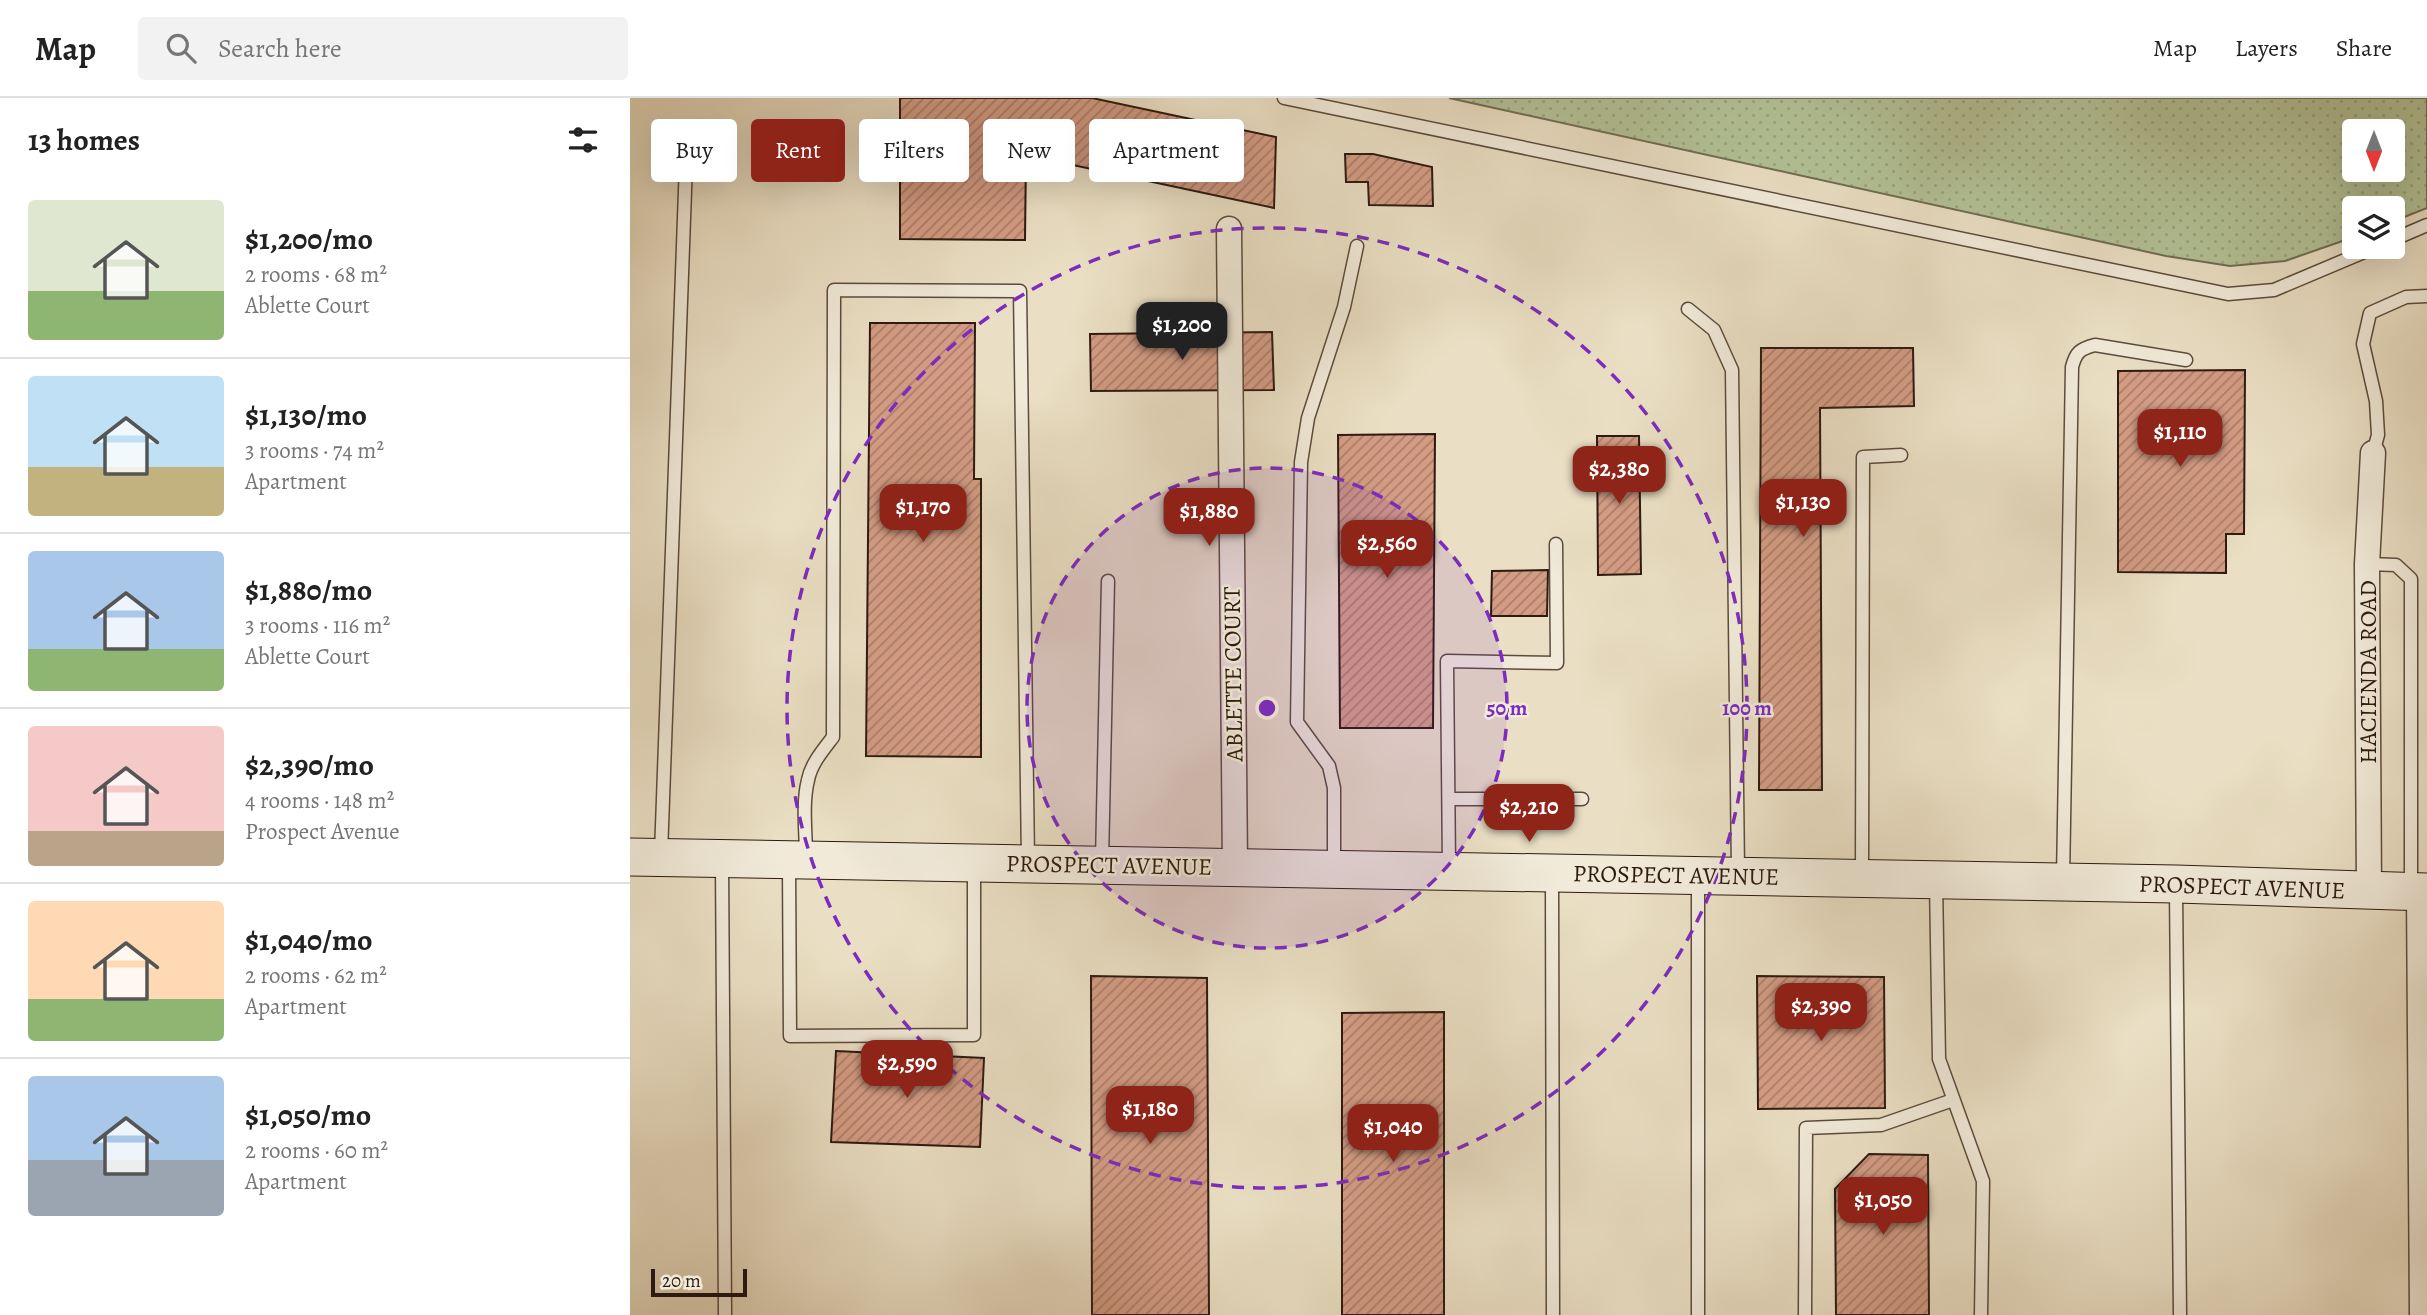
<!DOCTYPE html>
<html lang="en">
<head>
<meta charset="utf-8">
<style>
	body { margin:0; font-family:Alegreya,serif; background:#f2f2f2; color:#222; height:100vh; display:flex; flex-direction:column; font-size:26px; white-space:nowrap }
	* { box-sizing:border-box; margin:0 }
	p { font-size:23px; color:#767676 }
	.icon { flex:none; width:38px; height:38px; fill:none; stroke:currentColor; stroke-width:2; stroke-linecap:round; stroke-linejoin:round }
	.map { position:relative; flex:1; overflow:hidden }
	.panel { display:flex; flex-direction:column; background:#fff; width:630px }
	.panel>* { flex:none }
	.hud { position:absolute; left:21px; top:21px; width:665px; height:63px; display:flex; gap:14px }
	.needle { width:46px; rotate:180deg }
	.controls { position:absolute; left:1712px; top:21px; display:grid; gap:14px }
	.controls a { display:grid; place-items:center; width:63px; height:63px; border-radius:7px; background:#fff; box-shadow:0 7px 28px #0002; font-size:35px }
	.scale { position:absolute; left:21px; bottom:18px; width:96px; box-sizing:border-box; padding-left:7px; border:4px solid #2d1a10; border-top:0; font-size:19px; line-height:24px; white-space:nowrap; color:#2d1a10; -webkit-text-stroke:5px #f1ead9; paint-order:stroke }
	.price { position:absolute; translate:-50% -60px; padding:0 16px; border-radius:14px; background:#8f2418; color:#fff; font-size:23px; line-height:46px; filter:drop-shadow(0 2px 4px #0008) }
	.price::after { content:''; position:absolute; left:50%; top:42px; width:21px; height:16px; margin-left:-10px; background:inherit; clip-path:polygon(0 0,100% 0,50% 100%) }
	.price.active { background:#222; color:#fff }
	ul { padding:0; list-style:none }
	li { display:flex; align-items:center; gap:21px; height:175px; padding:0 28px }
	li+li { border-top:2px solid #e0e0e0 }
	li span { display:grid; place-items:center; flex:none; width:196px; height:140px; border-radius:7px; color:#555 }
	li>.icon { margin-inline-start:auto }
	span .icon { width:84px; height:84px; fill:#fffc; stroke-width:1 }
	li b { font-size:30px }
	h2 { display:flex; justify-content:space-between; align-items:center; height:84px; padding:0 28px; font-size:30px }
	.tag { padding:0 24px; border-radius:7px; background:#fff; box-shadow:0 7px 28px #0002; font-size:24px; line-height:63px }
	.tag.active { background:#8f2418; color:#fff }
	header { display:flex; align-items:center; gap:42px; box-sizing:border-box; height:98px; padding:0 35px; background:#fff; border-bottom:2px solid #e0e0e0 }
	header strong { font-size:33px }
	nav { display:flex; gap:38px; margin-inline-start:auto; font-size:24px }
	.search { width:490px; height:63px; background:#f2f2f2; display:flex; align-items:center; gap:18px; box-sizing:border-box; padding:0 24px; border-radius:7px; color:#767676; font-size:26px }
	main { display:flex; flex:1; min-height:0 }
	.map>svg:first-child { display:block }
</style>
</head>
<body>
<header>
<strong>Map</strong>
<div class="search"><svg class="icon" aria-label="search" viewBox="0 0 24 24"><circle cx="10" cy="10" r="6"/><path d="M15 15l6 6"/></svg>Search here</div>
<nav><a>Map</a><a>Layers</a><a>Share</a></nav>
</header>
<main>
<section class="panel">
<h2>13 homes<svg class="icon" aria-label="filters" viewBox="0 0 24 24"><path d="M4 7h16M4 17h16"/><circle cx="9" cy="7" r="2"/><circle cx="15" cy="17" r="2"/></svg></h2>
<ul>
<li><span style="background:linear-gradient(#dfe7d0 65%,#8fb573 0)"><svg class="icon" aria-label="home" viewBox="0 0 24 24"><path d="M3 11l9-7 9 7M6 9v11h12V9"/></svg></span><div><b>$1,200/mo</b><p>2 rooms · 68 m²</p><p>Ablette Court</p></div></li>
<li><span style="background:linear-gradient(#bfe0f5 65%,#c2b280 0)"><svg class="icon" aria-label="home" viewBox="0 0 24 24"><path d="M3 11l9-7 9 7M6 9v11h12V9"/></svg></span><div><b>$1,130/mo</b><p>3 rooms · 74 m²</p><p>Apartment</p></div></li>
<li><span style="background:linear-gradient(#a9c7e8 70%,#8fb573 0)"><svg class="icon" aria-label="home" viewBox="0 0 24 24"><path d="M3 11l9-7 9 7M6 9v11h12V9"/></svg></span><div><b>$1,880/mo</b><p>3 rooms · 116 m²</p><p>Ablette Court</p></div></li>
<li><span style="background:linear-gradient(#f6c9c9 75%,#b9a48a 0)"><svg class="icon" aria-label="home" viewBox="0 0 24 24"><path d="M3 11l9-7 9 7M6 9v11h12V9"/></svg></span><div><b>$2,390/mo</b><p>4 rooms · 148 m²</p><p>Prospect Avenue</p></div></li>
<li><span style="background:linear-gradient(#ffd9b3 70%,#8fb573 0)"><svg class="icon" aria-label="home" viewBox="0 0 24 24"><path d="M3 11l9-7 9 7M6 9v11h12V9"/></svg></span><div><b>$1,040/mo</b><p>2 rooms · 62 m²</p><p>Apartment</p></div></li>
<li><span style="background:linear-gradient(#a9c7e8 60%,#9aa5b1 0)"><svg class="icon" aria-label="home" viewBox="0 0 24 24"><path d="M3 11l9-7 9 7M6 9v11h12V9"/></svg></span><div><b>$1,050/mo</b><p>2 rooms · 60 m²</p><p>Apartment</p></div></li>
</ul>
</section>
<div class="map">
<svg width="1797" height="1217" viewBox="0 0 1797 1217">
	<defs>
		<pattern id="grass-dots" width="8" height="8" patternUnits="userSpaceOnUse" patternTransform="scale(1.75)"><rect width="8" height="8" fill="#b3c297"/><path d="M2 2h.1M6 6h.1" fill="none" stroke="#9aa681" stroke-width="1.8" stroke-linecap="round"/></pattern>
		<pattern id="building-hatch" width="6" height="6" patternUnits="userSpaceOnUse" patternTransform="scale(1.75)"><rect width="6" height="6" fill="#d49c84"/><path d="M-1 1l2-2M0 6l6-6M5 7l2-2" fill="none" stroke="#ac7e6b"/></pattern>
	</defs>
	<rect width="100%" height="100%" fill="#eadfc4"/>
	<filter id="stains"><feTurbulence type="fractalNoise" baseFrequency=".00286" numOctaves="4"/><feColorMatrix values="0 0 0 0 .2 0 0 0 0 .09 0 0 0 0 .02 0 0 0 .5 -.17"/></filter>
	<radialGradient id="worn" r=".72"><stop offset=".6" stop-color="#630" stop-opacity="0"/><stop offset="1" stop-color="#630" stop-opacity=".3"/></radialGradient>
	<path fill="url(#grass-dots)" stroke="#706e54" stroke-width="2" fill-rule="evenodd" d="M819 0H1797V110L1762 124V110H1724V139L1655 163 1600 168 1536 158ZM1724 33H1762V72H1724Z"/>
	<g fill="url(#building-hatch)" stroke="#2d1a10" stroke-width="2">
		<polygon points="270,0 462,0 646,39 644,110 396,57 395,142 270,141"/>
		<polygon points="715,56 743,56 802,69 803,108 739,107 738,84 716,84"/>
		<polygon points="240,225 345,225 344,381 351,381 351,659 236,658"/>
		<polygon points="642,234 644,292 461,293 460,236"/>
		<polygon points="1131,250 1283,250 1284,308 1190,310 1192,692 1129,692"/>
		<polygon points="1615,272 1614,436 1596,436 1596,475 1488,474 1488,273"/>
		<polygon points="805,336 803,630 710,630 708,337"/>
		<polygon points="967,338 1009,338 1011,476 968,477"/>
		<polygon points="918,472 917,518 861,518 862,473"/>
		<polygon points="461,878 577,880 579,1217 462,1217"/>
		<polygon points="1127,878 1254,879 1255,1010 1128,1011"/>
		<polygon points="814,914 814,1217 712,1217 712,915"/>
		<polygon points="206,953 354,960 350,1049 201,1044"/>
		<polygon points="1239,1056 1298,1057 1299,1217 1206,1217 1205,1091"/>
	</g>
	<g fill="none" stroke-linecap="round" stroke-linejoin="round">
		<defs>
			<g id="lane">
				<polyline points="654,0 1598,196 1644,192 1746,149"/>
				<polyline points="1762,142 1797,127"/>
				<polyline points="1058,211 1084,232 1102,272 1108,774"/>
				<polyline points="1743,355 1748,337 1746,303 1733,246 1740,215 1776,199 1797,198"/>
				<polyline points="1737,466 1766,467 1781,481 1781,789"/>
				<polyline points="819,701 952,701"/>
				<polyline points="31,756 56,65"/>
				<path d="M176 759C176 734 172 706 178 682 181 666 193 652 203 639L204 192 390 193 398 762"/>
				<polyline points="472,763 478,483"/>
				<polyline points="92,764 95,1217"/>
				<polyline points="159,766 160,938 344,937 344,768"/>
				<polyline points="819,769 817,563 927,565 926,446"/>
				<polyline points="704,770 704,690 699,668 667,624 671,364 678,320 714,209 727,148"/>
				<polyline points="1232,777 1233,359 1271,357"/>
				<polyline points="922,779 923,1217"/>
				<polyline points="1068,780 1068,1217"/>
				<path d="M1433 781 1442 269C1446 254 1450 251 1465 247L1556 262"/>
				<polyline points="1306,784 1309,961 1353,1083 1351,1217"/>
				<polyline points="1546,790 1550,1217"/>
				<polyline points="1175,1217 1176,1030 1251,1027 1323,1002"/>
			</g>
			<g id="street">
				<polyline points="599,131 605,769"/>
				<polyline points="1739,793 1737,466 1743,355"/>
				<polyline points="1789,794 1792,1217"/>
			</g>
			<polyline id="secondary" points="0,759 1546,786 1797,794"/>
		</defs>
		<use href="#lane" stroke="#5c4b3d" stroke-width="15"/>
		<use href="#street" stroke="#5c4b3d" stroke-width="27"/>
		<use href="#secondary" stroke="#2d1a10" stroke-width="39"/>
		<use href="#lane" stroke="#f1ead9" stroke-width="12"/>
		<use href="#street" stroke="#f1ead9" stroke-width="24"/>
		<use href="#secondary" stroke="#f1ead9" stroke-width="37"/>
	</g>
	<circle cx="637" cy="610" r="240" fill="#7b2cbf" fill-opacity=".12"/>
	<g fill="none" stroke="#7b2cbf" stroke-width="3.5" stroke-dasharray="12 9">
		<circle cx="637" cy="610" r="240"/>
		<circle cx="637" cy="610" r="480"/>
	</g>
	<g text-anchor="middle" stroke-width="5" stroke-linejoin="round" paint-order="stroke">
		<g font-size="24" fill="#2d1a10" stroke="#f1ead9">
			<text transform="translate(1738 574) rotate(-90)" y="8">HACIENDA ROAD</text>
			<text transform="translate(603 576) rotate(-91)" y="8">ABLETTE COURT</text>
			<text transform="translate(479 767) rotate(1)" y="8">PROSPECT AVENUE</text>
			<text transform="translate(1046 777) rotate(1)" y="8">PROSPECT AVENUE</text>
			<text transform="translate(1612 789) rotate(2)" y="8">PROSPECT AVENUE</text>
		</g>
	</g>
	<circle cx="637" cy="610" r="10" fill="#7b2cbf" stroke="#f1ead9" stroke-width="3.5"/>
	<g font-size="21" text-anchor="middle" font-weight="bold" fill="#7b2cbf" stroke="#f1ead9" stroke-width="5" stroke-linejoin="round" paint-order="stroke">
		<text x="877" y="617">50 m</text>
		<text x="1117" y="617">100 m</text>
	</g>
	<rect width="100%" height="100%" filter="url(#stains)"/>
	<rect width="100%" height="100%" fill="url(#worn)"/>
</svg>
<div class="controls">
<a><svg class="needle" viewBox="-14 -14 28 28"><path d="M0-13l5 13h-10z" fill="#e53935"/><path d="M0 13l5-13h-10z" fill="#767676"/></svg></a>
<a><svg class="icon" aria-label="layers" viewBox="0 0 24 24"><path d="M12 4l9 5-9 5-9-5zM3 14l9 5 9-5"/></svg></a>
</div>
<div class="scale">20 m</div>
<b class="price active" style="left:552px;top:264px">$1,200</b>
<b class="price" style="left:1550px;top:371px">$1,110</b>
<b class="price" style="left:989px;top:408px">$2,380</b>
<b class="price" style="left:1173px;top:441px">$1,130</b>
<b class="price" style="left:293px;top:446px">$1,170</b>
<b class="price" style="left:579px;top:450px">$1,880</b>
<b class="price" style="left:757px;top:482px">$2,560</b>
<b class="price" style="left:899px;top:746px">$2,210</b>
<b class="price" style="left:1191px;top:945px">$2,390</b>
<b class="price" style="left:277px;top:1002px">$2,590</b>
<b class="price" style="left:520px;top:1048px">$1,180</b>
<b class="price" style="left:763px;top:1066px">$1,040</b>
<b class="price" style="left:1253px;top:1139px">$1,050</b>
<div class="hud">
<a class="tag">Buy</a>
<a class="tag active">Rent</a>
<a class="tag">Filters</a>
<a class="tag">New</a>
<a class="tag">Apartment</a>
</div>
</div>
</main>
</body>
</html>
